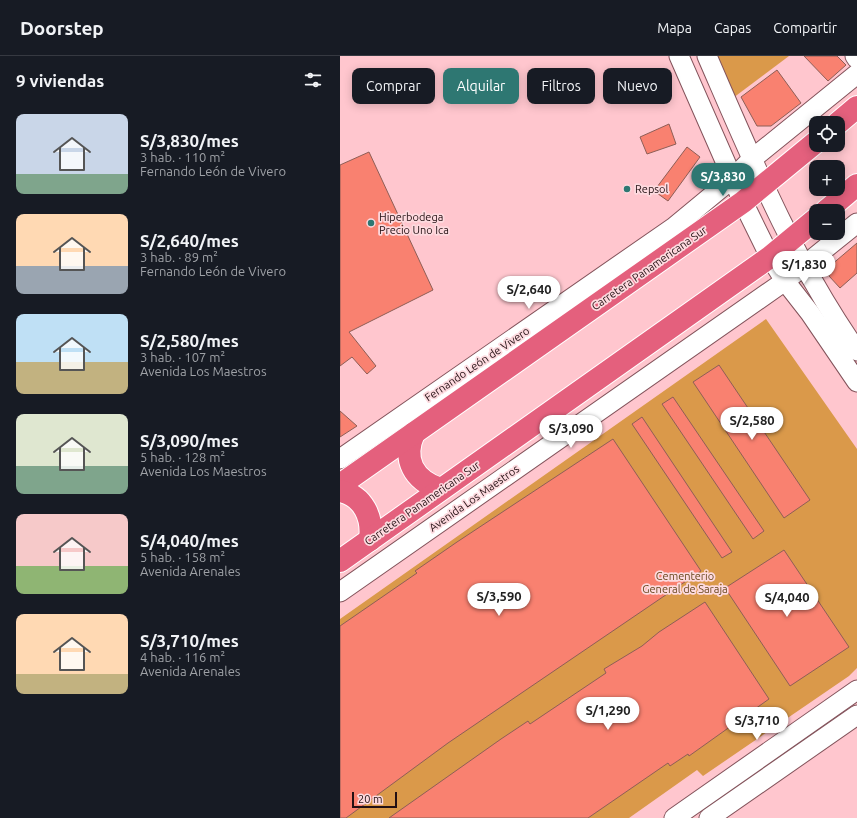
<!DOCTYPE html>
<html lang="es">
<head>
<meta charset="utf-8">
<style>
	body { margin:0; font-family:Ubuntu,sans-serif; background:#242831; color:#f1f3f6; height:100vh; display:flex; flex-direction:column; font-size:15px; white-space:nowrap }
	* { box-sizing:border-box; margin:0 }
	p { font-size:13px; color:#9ea1a6 }
	.icon { flex:none; width:22px; height:22px; fill:none; stroke:currentColor; stroke-width:2; stroke-linecap:round; stroke-linejoin:round }
	.map { position:relative; flex:1; overflow:hidden }
	.drawer { display:flex; flex-direction:column; background:#171b24; width:340px }
	.drawer>* { flex:none }
	.banner { position:absolute; left:12px; top:12px; width:380px; height:36px; display:flex; gap:8px }
	.controls { position:absolute; left:469px; top:60px; display:grid; gap:8px }
	.controls a { display:grid; place-items:center; width:36px; height:36px; border-radius:8px; background:#171b24; box-shadow:0 2px 10px #0003; font-size:20px }
	.scale { position:absolute; left:12px; bottom:10px; width:45px; box-sizing:border-box; padding-left:4px; border:2px solid #231013; border-top:0; font-size:11px; line-height:14px; white-space:nowrap; color:#231013; -webkit-text-stroke:3px #fddadf; paint-order:stroke }
	.price { position:absolute; translate:-50% -34px; padding:0 9px; border-radius:14px; background:#fff; color:#222; font-size:13px; line-height:26px; filter:drop-shadow(0 1px 2px #0008) }
	.price::after { content:''; position:absolute; left:50%; top:24px; width:12px; height:9px; margin-left:-6px; background:inherit; clip-path:polygon(0 0,100% 0,50% 100%) }
	.price.on { background:#2e7772; color:#fff }
	ul { padding:0; list-style:none }
	li { display:flex; align-items:center; gap:12px; height:100px; padding:0 16px }
	li span { display:grid; place-items:center; flex:none; width:112px; height:80px; border-radius:8px; color:#555 }
	li>.icon { margin-inline-start:auto }
	span .icon { width:48px; height:48px; fill:#fffc; stroke-width:1 }
	li b { font-size:17px }
	h2 { display:flex; justify-content:space-between; align-items:center; height:48px; padding:0 16px; font-size:17px }
	.pill { padding:0 14px; border-radius:8px; background:#171b24; box-shadow:0 2px 10px #0003; font-size:14px; line-height:36px }
	.pill.on { background:#2e7772; color:#fff }
	header { display:flex; align-items:center; gap:24px; box-sizing:border-box; height:56px; padding:0 20px; background:#171b24; border-bottom:1px solid #363941 }
	header strong { font-size:19px }
	nav { display:flex; gap:22px; margin-inline-start:auto; font-size:14px }
	main { display:flex; flex:1; min-height:0 }
	.map>svg:first-child { display:block }
</style>
</head>
<body>
<header>
<strong>Doorstep</strong>
<nav><a>Mapa</a><a>Capas</a><a>Compartir</a></nav>
</header>
<main>
<section class="drawer">
<h2>9 viviendas<svg class="icon" aria-label="filters" viewBox="0 0 24 24"><path d="M4 7h16M4 17h16"/><circle cx="9" cy="7" r="2"/><circle cx="15" cy="17" r="2"/></svg></h2>
<ul>
<li><span style="background:linear-gradient(#c9d6e8 75%,#7fa58c 0)"><svg class="icon" aria-label="home" viewBox="0 0 24 24"><path d="M3 11l9-7 9 7M6 9v11h12V9"/></svg></span><div><b>S/3,830/mes</b><p>3 hab. · 110 m²</p><p>Fernando León de Vivero</p></div></li>
<li><span style="background:linear-gradient(#ffd9b3 65%,#9aa5b1 0)"><svg class="icon" aria-label="home" viewBox="0 0 24 24"><path d="M3 11l9-7 9 7M6 9v11h12V9"/></svg></span><div><b>S/2,640/mes</b><p>3 hab. · 89 m²</p><p>Fernando León de Vivero</p></div></li>
<li><span style="background:linear-gradient(#bfe0f5 60%,#c2b280 0)"><svg class="icon" aria-label="home" viewBox="0 0 24 24"><path d="M3 11l9-7 9 7M6 9v11h12V9"/></svg></span><div><b>S/2,580/mes</b><p>3 hab. · 107 m²</p><p>Avenida Los Maestros</p></div></li>
<li><span style="background:linear-gradient(#dfe7d0 65%,#7fa58c 0)"><svg class="icon" aria-label="home" viewBox="0 0 24 24"><path d="M3 11l9-7 9 7M6 9v11h12V9"/></svg></span><div><b>S/3,090/mes</b><p>5 hab. · 128 m²</p><p>Avenida Los Maestros</p></div></li>
<li><span style="background:linear-gradient(#f6c9c9 65%,#8fb573 0)"><svg class="icon" aria-label="home" viewBox="0 0 24 24"><path d="M3 11l9-7 9 7M6 9v11h12V9"/></svg></span><div><b>S/4,040/mes</b><p>5 hab. · 158 m²</p><p>Avenida Arenales</p></div></li>
<li><span style="background:linear-gradient(#ffd9b3 75%,#c2b280 0)"><svg class="icon" aria-label="home" viewBox="0 0 24 24"><path d="M3 11l9-7 9 7M6 9v11h12V9"/></svg></span><div><b>S/3,710/mes</b><p>4 hab. · 116 m²</p><p>Avenida Arenales</p></div></li>
</ul>
</section>
<div class="map">
<svg width="517" height="762" viewBox="0 0 517 762">
	<rect width="100%" height="100%" fill="#ffc6ce"/>
	<g fill="#da994a">
		<polygon points="375,0 449,0 393,42"/>
		<polygon points="426,263 517,393 517,612 509,620 363,720 357,714 289,762 0,762 0,563"/>
	</g>
	<g fill="#f98170" stroke="#8e5e56">
		<polygon points="464,0 497,0 506,9 488,25"/>
		<polygon points="437,14 461,47 431,70 417,70 401,41"/>
		<polygon points="329,68 336,88 307,98 300,81"/>
		<polygon points="347,91 360,101 328,145 314,135"/>
		<polygon points="29,96 93,234 9,276 36,310 27,318 12,301 0,310 0,109"/>
		<polygon points="517,187 517,217 500,232 489,220 490,210"/>
		<polygon points="379,309 470,444 444,462 353,326"/>
		<polygon points="333,341 424,475 413,483 322,348"/>
		<polygon points="0,355 17,370 0,381"/>
		<polygon points="302,361 392,496 382,502 292,368"/>
		<polygon points="273,383 361,515 108,687 6,762 0,762 0,570 77,517 75,515 117,486"/>
		<polygon points="444,494 509,591 450,630 385,532"/>
		<polygon points="365,546 429,643 349,700 348,698 330,710 328,707 248,762 49,762 161,683 188,665 190,668 266,617 264,613 302,590 319,576"/>
	</g>
	<g fill="none" stroke-linecap="round" stroke-linejoin="round">
		<defs>
			<g id="minor">
				<polyline points="339,0 403,146 430,201 445,225 470,257 517,326"/>
				<path d="M367 0C411 101 453 204 517 295"/>
				<polyline points="515,0 517,3"/>
				<polyline points="0,403 334,171 392,123 412,103 517,18"/>
				<polyline points="0,536 445,225 517,167"/>
				<polyline points="334,762 517,634"/>
				<polyline points="369,762 517,659"/>
			</g>
			<g id="highway">
				<polyline points="498,67 517,51"/>
				<polyline points="486,155 517,129"/>
				<path d="M74 377C62 404 74 424 100 433"/>
				<polyline points="0,429 403,146 476,86"/>
				<path d="M0 435C24 440 33 462 30 484"/>
				<polyline points="0,505 430,201 476,163"/>
			</g>
		</defs>
		<use href="#minor" stroke="#83535b" stroke-width="21"/>
		<use href="#highway" stroke="#fff" stroke-width="24"/>
		<use href="#minor" stroke="#fff" stroke-width="19"/>
		<use href="#highway" stroke="#e4607d" stroke-width="22"/>
	</g>
	<g fill="#2e7772" stroke="#fddadf" stroke-width="1.5">
		<circle cx="287" cy="133" r="4"/>
		<circle cx="31" cy="167" r="4"/>
	</g>
	<g text-anchor="middle" stroke-width="3.5" stroke-linejoin="round" paint-order="stroke">
		<g font-size="11" fill="#231013" stroke="#fddadf" text-anchor="start">
			<text x="295" y="137">Repsol</text>
			<text x="39" y="165">Hiperbodega<tspan x="39" dy="13">Precio Uno Ica</tspan></text>
		</g>
		<g font-size="11" fill="#231013" stroke="#fddadf">
			<text transform="translate(309 212) rotate(-35)" y="4">Carretera Panamericana Sur</text>
			<text transform="translate(137 308) rotate(-34)" y="4">Fernando León de Vivero</text>
			<text transform="translate(134 442) rotate(-35)" y="4">Avenida Los Maestros</text>
			<text transform="translate(82 447) rotate(-35)" y="4">Carretera Panamericana Sur</text>
		</g>
		<g font-size="11" fill="#69481f" stroke="#fddadf">
			<text x="345" y="524">Cementerio<tspan x="345" dy="13">General de Saraja</tspan></text>
		</g>
	</g>
</svg>
<div class="controls">
<a><svg class="icon" aria-label="locate" viewBox="0 0 24 24"><circle cx="12" cy="12" r="6"/><path d="M12 2v4M12 18v4M2 12h4M18 12h4"/></svg></a>
<a>+</a>
<a>−</a>
</div>
<div class="scale">20 m</div>
<b class="price on" style="left:383px;top:141px">S/3,830</b>
<b class="price" style="left:464px;top:229px">S/1,830</b>
<b class="price" style="left:189px;top:254px">S/2,640</b>
<b class="price" style="left:412px;top:385px">S/2,580</b>
<b class="price" style="left:231px;top:393px">S/3,090</b>
<b class="price" style="left:159px;top:561px">S/3,590</b>
<b class="price" style="left:447px;top:562px">S/4,040</b>
<b class="price" style="left:268px;top:675px">S/1,290</b>
<b class="price" style="left:417px;top:685px">S/3,710</b>
<div class="banner">
<a class="pill">Comprar</a>
<a class="pill on">Alquilar</a>
<a class="pill">Filtros</a>
<a class="pill">Nuevo</a>
</div>
</div>
</main>
</body>
</html>
